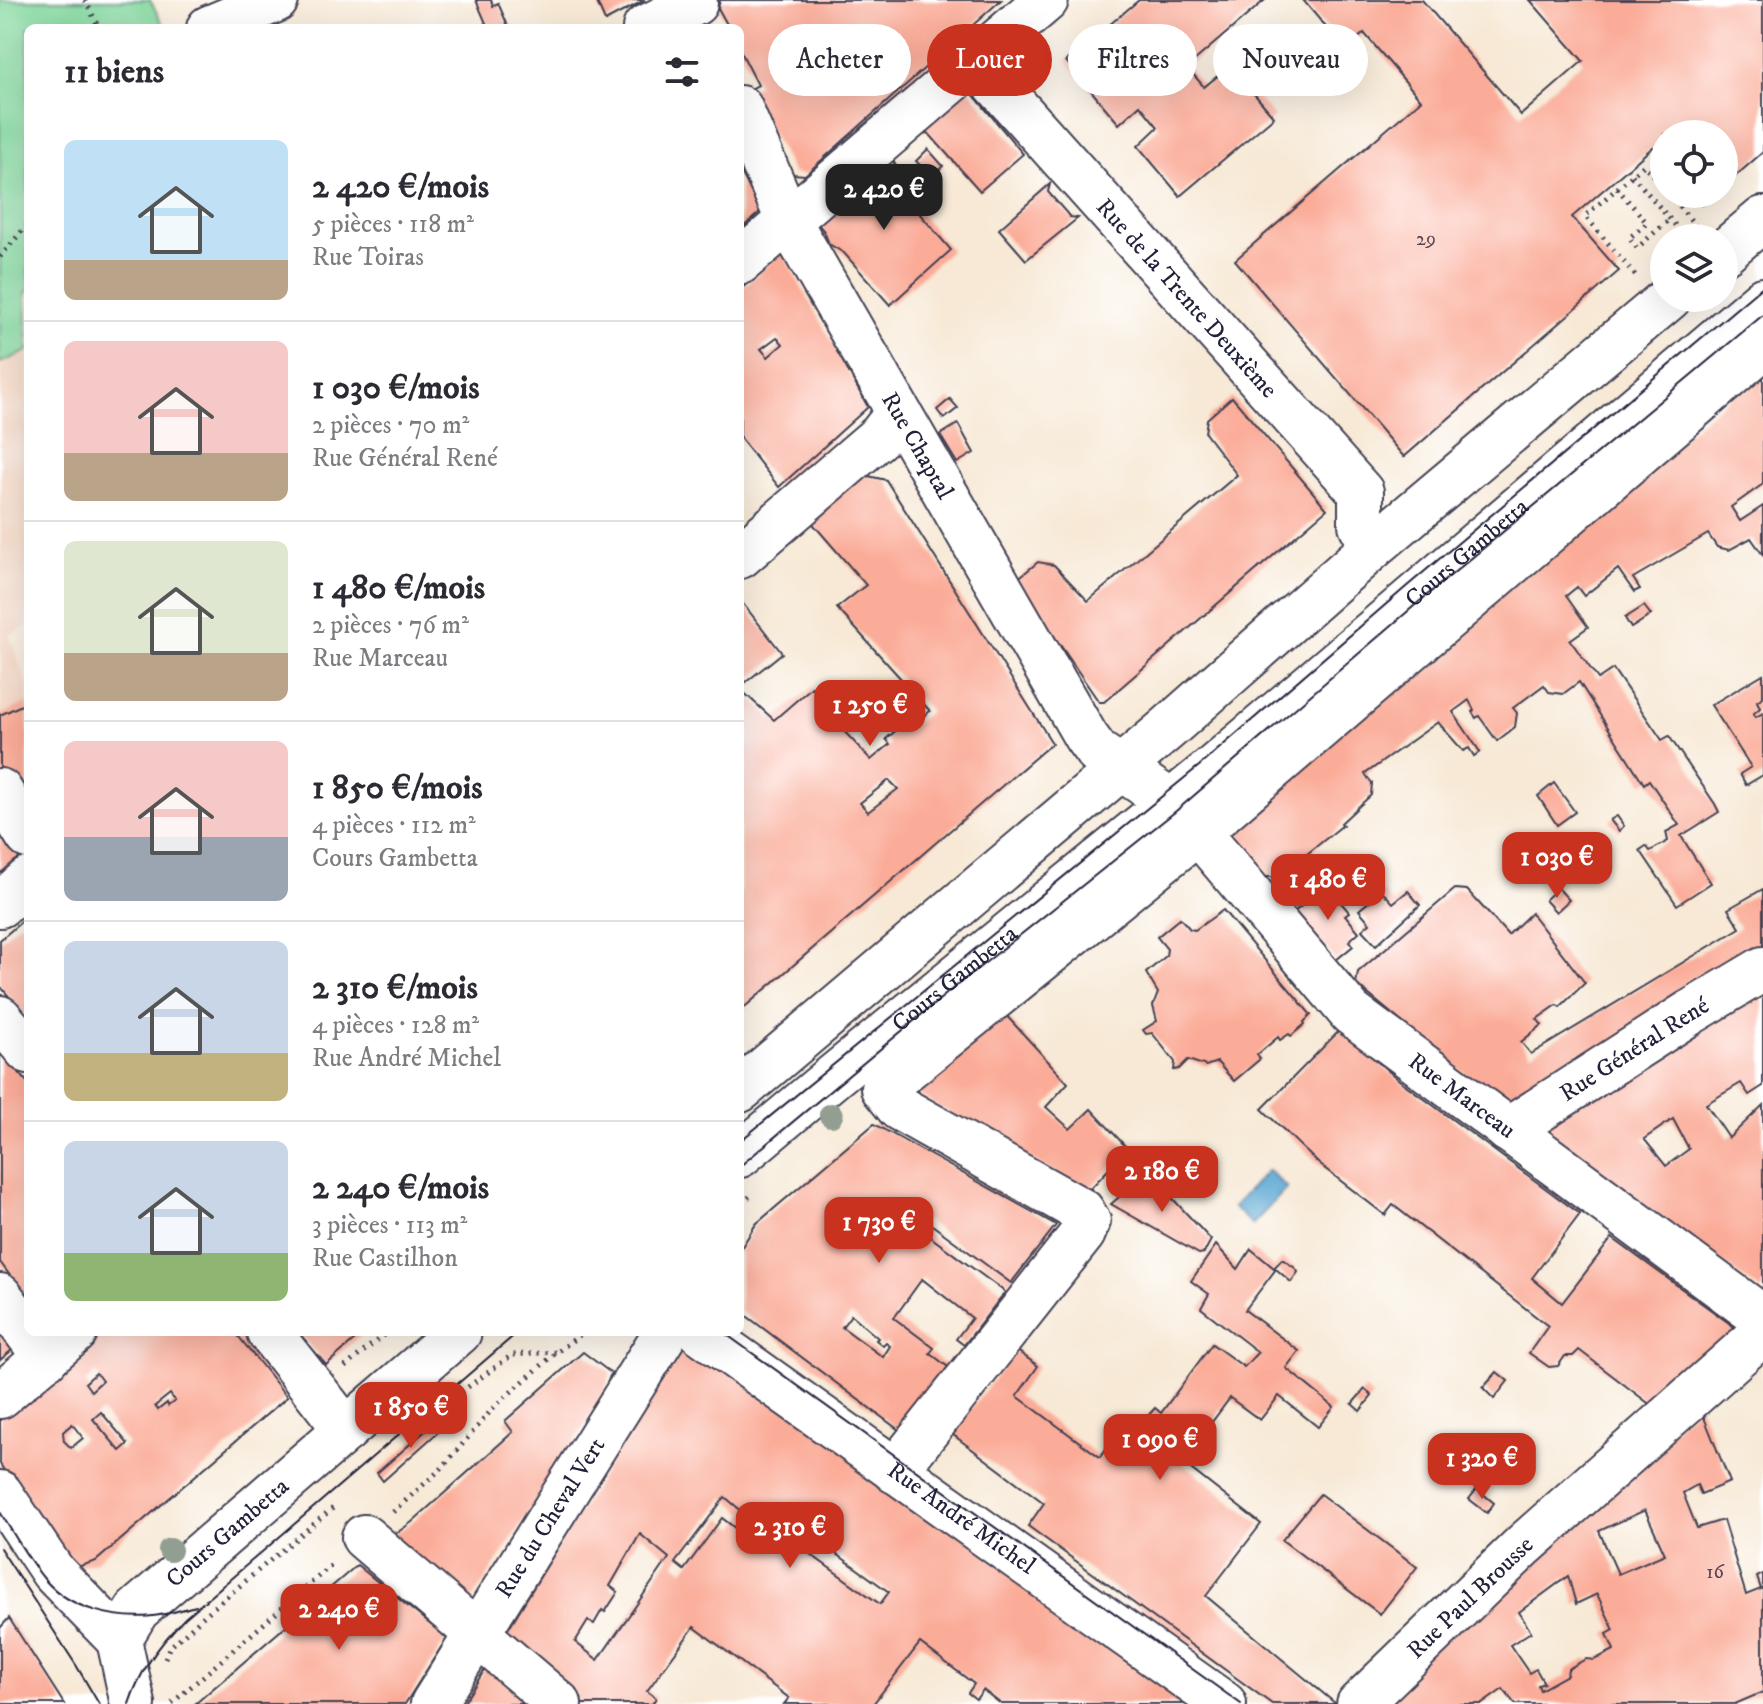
<!DOCTYPE html>
<html lang="fr">
<head>
<meta charset="utf-8">
<style>
	body { margin:0; font-family:"IM FELL DW Pica",serif; background:#f2f2f3; color:#2b2b33; height:100vh; display:flex; flex-direction:column; font-size:30px; white-space:nowrap }
	* { box-sizing:border-box; margin:0 }
	p { font-size:26px; color:#7c7c81 }
	.icon { flex:none; width:44px; height:44px; fill:none; stroke:currentColor; stroke-width:2; stroke-linecap:round; stroke-linejoin:round }
	.map { position:relative; flex:1; overflow:hidden }
	.drawer { position:absolute; left:24px; top:24px; width:720px; height:1312px; display:flex; flex-direction:column; background:#fff; border-radius:12px; box-shadow:0 8px 32px #0002 }
	.drawer>* { flex:none }
	.hud { position:absolute; left:768px; top:24px; width:760px; height:72px; display:flex; gap:16px }
	.fabs { position:absolute; left:1650px; top:120px; display:grid; gap:16px }
	.fabs a { display:grid; place-items:center; width:88px; height:88px; border-radius:50%; background:#fff; box-shadow:0 8px 32px #0002; font-size:40px }
	.price { position:absolute; translate:-50% -68px; padding:0 18px; border-radius:16px; background:#c8321e; color:#fff; font-size:26px; line-height:52px; filter:drop-shadow(0 2px 4px #0008) }
	.price::after { content:''; position:absolute; left:50%; top:48px; width:24px; height:18px; margin-left:-12px; background:inherit; clip-path:polygon(0 0,100% 0,50% 100%) }
	.price.current { background:#222; color:#fff }
	ul { padding:0; list-style:none }
	li { display:flex; align-items:center; gap:24px; height:200px; padding:0 40px }
	li+li { border-top:2px solid #e1e1e2 }
	li span { display:grid; place-items:center; flex:none; width:224px; height:160px; border-radius:12px; color:#555 }
	li>.icon { margin-inline-start:auto }
	span .icon { width:96px; height:96px; fill:#fffc; stroke-width:1 }
	li b { font-size:34px }
	h2 { display:flex; justify-content:space-between; align-items:center; height:96px; padding:0 40px; font-size:34px }
	.chip { padding:0 28px; border-radius:36px; background:#fff; box-shadow:0 8px 32px #0002; font-size:28px; line-height:72px }
	.chip.current { background:#c8321e; color:#fff }
	.map>svg:first-child { display:block }
</style>
</head>
<body>
<div class="map">
<svg width="1763" height="1704" viewBox="0 0 1763 1704">
	<rect width="100%" height="100%" fill="#fff"/>
	<filter id="ink" filterUnits="userSpaceOnUse"><feTurbulence type="fractalNoise" baseFrequency=".0125" numOctaves="2"/><feDisplacementMap in="SourceGraphic" scale="16" xChannelSelector="R" yChannelSelector="G"/><feConvolveMatrix kernelMatrix="1 2 1 2 8 2 1 2 1" color-interpolation-filters="sRGB"/></filter>
	<filter id="wash" filterUnits="userSpaceOnUse"><feTurbulence type="fractalNoise" baseFrequency=".006" numOctaves="4" result="noise"/><feDisplacementMap in="SourceGraphic" scale="32" xChannelSelector="R" yChannelSelector="G"/><feGaussianBlur stdDeviation="1.8" result="paint"/><feColorMatrix in="noise" values="0 0 0 0 0 0 0 0 0 0 0 0 0 0 0 0 0 1.4 0 .05"/><feComposite in="paint" operator="in"/></filter>
	<g filter="url(#wash)">
		<rect width="100%" height="100%" fill="#f7e9d6"/>
		<polygon fill="#f3d4bf" points="28,351 28,626 9,635 28,686 28,702 0,715 0,363"/>
		<polygon fill="#7ed69a" stroke="#507c6a" stroke-width="2" points="0,0 150,0 165,28 28,28 28,291 26,292 28,351 0,363"/>
		<polygon fill="#59a6d2" stroke="#3e6486" stroke-width="2" points="1268,1170 1287,1188 1252,1225 1233,1207"/>
		<g id="blocks">
			<g fill="#fbac98" fill-rule="evenodd">
				<polygon points="476,0 491,0 493,6 498,3 509,28 488,28"/>
				<polygon points="596,0 645,0 605,21"/>
				<polygon points="720,0 1001,0 805,175 793,174 749,90 758,85 740,50 740,28 729,28 718,8"/>
				<polygon points="1139,0 1265,0 1187,67 1204,87 1230,66 1274,117 1180,196 1138,146 1158,127 1140,105 1119,124 1066,61"/>
				<polygon points="1303,0 1422,0 1521,115 1583,61 1530,0 1763,0 1763,152 1724,186 1724,134 1664,134 1664,160 1653,147 1572,217 1619,271 1404,457 1235,260 1421,100 1364,33 1345,50"/>
				<polygon points="968,88 1023,154 980,191 923,127"/>
				<polygon points="928,149 943,166 931,177 916,161"/>
				<polygon points="889,157 917,190 907,199 951,250 890,305 844,253 829,244 824,231 816,222"/>
				<polygon points="740,170 761,211 740,230"/>
				<polygon points="1050,184 1048,192 1070,217 1078,218 1026,260 999,229"/>
				<polygon points="1693,194 1715,194 1702,205"/>
				<path d="M782 252 868 407 779 487 740 438V290ZM777 337 783 344 768 357 761 349Z"/>
				<polygon points="1763,369 1763,484 1731,507 1740,521 1763,506 1763,555 1751,538 1729,550 1717,547 1708,534 1633,578 1640,589 1634,592 1618,569 1584,596 1577,587 1566,596 1588,627 1570,640 1598,679 1613,669 1662,740 1669,736 1715,804 1719,812 1681,836 1711,883 1677,905 1640,850 1646,846 1650,851 1668,841 1666,832 1679,825 1649,780 1644,784 1579,682 1563,694 1549,692 1544,685 1513,708 1517,713 1515,727 1497,741 1479,716 1476,718 1472,712 1474,710 1469,700 1453,712 1480,752 1474,756 1469,748 1463,751 1438,722 1365,774 1372,783 1371,795 1341,823 1343,825 1307,854 1303,854 1277,877 1265,877 1224,828"/>
				<polygon points="1232,397 1327,509 1104,702 1099,702 1016,580 1038,562 1054,565 1088,601 1237,475 1205,433 1207,419"/>
				<polygon points="950,399 958,408 944,419 937,410"/>
				<polygon points="958,424 974,453 957,463 940,435"/>
				<path d="M859 474 886 480 1052 743 740 1011V689L774 720 812 687 828 705 824 710 871 760 890 744 886 739 905 723 910 728 930 711 837 608 866 585 808 518ZM889 780 898 789 868 812 860 803Z"/>
				<polygon points="740,600 782,653 740,687"/>
				<polygon points="1644,606 1651,615 1631,628 1625,618"/>
				<polygon points="1763,674 1763,697 1757,701 1760,708 1753,714 1756,717 1763,713 1763,775 1746,785 1740,774 1751,767 1711,705"/>
				<polygon points="28,702 28,814 0,768 0,715"/>
				<polygon points="1554,783 1575,812 1557,825 1538,796"/>
				<polygon points="0,812 27,856 0,880"/>
				<polygon points="1617,816 1624,826 1619,831 1610,820"/>
				<polygon points="1575,844 1588,860 1568,879 1559,867 1559,859"/>
				<polygon points="1327,886 1349,912 1345,915 1359,932 1349,941 1353,946 1336,960 1294,912"/>
				<polygon points="1558,888 1569,900 1556,912 1545,900"/>
				<polygon points="1455,889 1467,890 1508,935 1531,913 1585,983 1560,1007 1557,1005 1537,1019 1542,1025 1521,1042 1531,1054 1740,928 1728,909 1763,889 1763,960 1511,1107 1450,1062 1356,984 1358,972"/>
				<polygon points="1382,891 1393,903 1408,891 1420,905 1376,945 1362,930 1370,923 1359,910"/>
				<polygon points="1223,910 1311,1015 1304,1022 1305,1024 1291,1036 1289,1034 1280,1040 1278,1037 1257,1055 1260,1059 1234,1081 1217,1062 1206,1066 1188,1060 1179,1069 1174,1070 1175,1062 1152,1033 1146,1034 1143,1030 1157,1021 1153,1006 1158,993 1146,973 1166,956 1167,949 1157,937 1180,918 1190,929 1195,930"/>
				<polygon points="28,916 28,1019 0,986 0,940"/>
				<path d="M1763 978V1086L1749 1095 1741 1083 1706 1104 1729 1138 1763 1105V1290H1760L1549 1135 1543 1123ZM1673 1119 1689 1149 1666 1166 1644 1139Z"/>
				<polygon points="1004,1013 1068,1083 1046,1107 1070,1129 1091,1109 1128,1149 1088,1191 918,1095 918,1087"/>
				<polygon points="1340,1030 1399,1080 1580,1214 1532,1278 1562,1303 1612,1238 1733,1326 1735,1344 1652,1406 1579,1350 1573,1356 1565,1356 1558,1366 1549,1367 1529,1353 1548,1326 1393,1205 1385,1215 1319,1164 1262,1109"/>
				<polygon points="0,1050 28,1083 28,1300 0,1262"/>
				<path d="M874 1124 1056 1225 1011 1283 924 1219 917 1227 1005 1292 964 1345 956 1339 972 1318 922 1279 894 1318 934 1348 930 1353 948 1367 899 1430 740 1311V1250L756 1224ZM851 1315 878 1338 876 1340 883 1346 886 1343 890 1346 883 1357 842 1327Z"/>
				<polygon points="1148,1172 1211,1240 1204,1253 1199,1254 1111,1204"/>
				<polygon points="1216,1245 1238,1269 1251,1249 1274,1268 1282,1259 1295,1268 1298,1272 1291,1282 1276,1269 1245,1310 1299,1351 1286,1368 1334,1407 1318,1427 1279,1396 1260,1420 1230,1398 1182,1462 1261,1524 1206,1596 1336,1704 1272,1704 1028,1526 1044,1503 952,1434 1016,1350 1038,1366 1017,1396 1100,1457 1127,1420 1137,1428 1155,1408 1161,1413 1212,1344 1244,1367 1258,1352 1201,1308 1209,1294 1191,1281"/>
				<polygon points="0,1318 19,1344 0,1360"/>
				<path d="M96 1332H235L287 1397 96 1561 77 1567 60 1559 0 1464V1415ZM96 1373 102 1381 91 1391 85 1383ZM170 1394 175 1401 168 1406 167 1403 158 1410 155 1406ZM101 1412 128 1444 120 1451 93 1419ZM72 1424 83 1438 71 1448 64 1441 63 1432Z"/>
				<polygon points="298,1332 364,1332 326,1365"/>
				<path d="M699 1343 1195 1704H1001L983 1690 976 1699 968 1693 974 1684 920 1643 873 1704H784L789 1698 694 1627 647 1691 656 1698 652 1704H581L505 1634 678 1351 684 1347ZM725 1497 745 1514 735 1528 722 1518 684 1570 675 1563ZM640 1534 669 1558 598 1660 575 1642 588 1621 594 1624 602 1610 605 1612 618 1592 610 1586ZM819 1541 889 1592 880 1604 810 1554Z"/>
				<polygon points="583,1352 611,1373 601,1400 469,1605 391,1537 412,1522 513,1432 505,1421"/>
				<polygon points="1497,1372 1508,1381 1494,1399 1483,1388"/>
				<polygon points="1365,1389 1372,1396 1360,1411 1352,1404"/>
				<path d="M1699 1405 1730 1482 1701 1494 1697 1485 1683 1493 1697 1528 1723 1520 1746 1595 1761 1589 1757 1577 1763 1574V1692L1735 1704H1515L1503 1689 1482 1704H1372ZM1645 1510 1665 1554 1618 1574 1599 1531ZM1568 1576 1576 1604 1597 1594 1614 1630 1607 1634 1614 1650 1594 1660 1586 1659 1568 1669 1567 1675 1540 1690 1538 1685 1544 1683 1536 1669 1529 1673 1510 1645 1531 1632 1519 1612Z"/>
				<polygon points="440,1418 446,1425 383,1481 377,1473"/>
				<polygon points="1477,1489 1494,1503 1487,1513 1469,1499"/>
				<polygon points="1320,1494 1417,1567 1380,1614 1282,1540"/>
				<polygon points="357,1565 447,1638 405,1704 195,1704"/>
				<polygon points="9,1618 59,1696 64,1704 0,1704 0,1628"/>
				<polygon points="489,1663 536,1704 463,1704"/>
			</g>
		</g>
	</g>
	<g filter="url(#ink)">
		<use href="#blocks" fill-opacity="0" stroke="#424052" stroke-width="2"/>
		<g fill="none" stroke-linecap="round" stroke-linejoin="round">
			<defs>
				<g id="minor">
					<polyline points="209,28 276,0"/>
					<polyline points="645,28 695,3"/>
					<path id="s1" d="M975 61 1361 492V525L1373 547"/>
					<path id="s2" d="M740 108 788 220 1086 737 1097 752 1162 796 1198 832 1351 1013 1763 1318"/>
					<polyline points="1724,252 1763,219"/>
					<polyline points="740,262 1046,0"/>
					<polyline points="740,556 881,435 898,413"/>
					<polyline points="0,791 28,836"/>
					<polyline points="0,905 28,880"/>
					<polyline points="0,1018 28,1051"/>
					<polyline points="740,1090 1167,729 1373,547 1669,298"/>
					<path id="s3" d="M1508 1130 1691 1012 1763 969"/>
					<path id="s4" d="M740 1155 834 1076 1206 774 1763 300"/>
					<polyline points="0,1296 46,1358"/>
					<polyline points="269,1332 346,1430"/>
					<path id="s5" d="M701 1332 1224 1704"/>
					<polyline points="0,1396 75,1332"/>
					<polyline points="895,1471 1083,1233 1088,1221 1082,1211 899,1108 883,1088 1198,832 1763,347"/>
					<polyline points="0,1493 53,1572 119,1640"/>
					<polyline points="364,1537 559,1704"/>
					<path id="s6" d="M119 1640 137 1610 459 1332"/>
					<polyline points="119,1640 133,1704"/>
					<path id="s7" d="M433 1704 666 1332"/>
					<path id="s8" d="M1359 1704 1524 1545 1763 1333"/>
				</g>
			</defs>
			<use href="#minor" stroke="#424052" stroke-width="48"/>
			<g stroke="#424052" stroke-width="5" stroke-dasharray="2 6" stroke-linecap="butt">
				<polyline points="85,0 99,28"/>
				<polyline points="1627,169 1686,238"/>
				<polyline points="1617,188 1647,223 1629,238 1637,248 1670,219"/>
				<polyline points="1669,194 1695,225"/>
				<polyline points="0,257 28,224"/>
				<polyline points="1635,275 1585,216 1644,165 1664,188"/>
				<polyline points="742,1203 753,1194"/>
				<polyline points="345,1367 387,1332"/>
				<polyline points="468,1387 512,1355 556,1352"/>
				<polyline points="393,1512 442,1468 495,1406 557,1352 584,1332"/>
				<polyline points="165,1658 169,1648 206,1614 333,1508"/>
				<polyline points="172,1703 334,1563"/>
			</g>
			<use href="#minor" stroke="#fff" stroke-width="44"/>
			<g stroke="#22223b" stroke-width="2">
				<polyline points="740,1141 1199,766 1406,587 1763,286"/>
				<polyline points="740,1166 951,990 1176,811 1414,606 1763,315"/>
				<polyline points="723,1332 1241,1704"/>
				<path d="M0 1512C14 1534 28 1560 45 1580 70 1609 116 1620 153 1616 168 1615 182 1609 196 1606"/>
				<polyline points="0,1548 76,1665 99,1704"/>
				<path d="M129 1704C140 1670 160 1643 185 1618L518 1332"/>
			</g>
		</g>
		<g fill="#939e93">
			<circle cx="831" cy="1115" r="12"/>
			<circle cx="170" cy="1550" r="12"/>
		</g>
	</g>
	<g text-anchor="middle" stroke-width="6" stroke-linejoin="round" paint-order="stroke">
		<g font-size="20" fill="#584452">
			<text x="1426" y="245">29</text>
			<text x="1715" y="1578">16</text>
		</g>
		<g font-size="24" fill="#22223b" stroke="#fff">
			<text dy="8" stroke="none"><textPath href="#s1" startOffset="318">Rue de la Trente Deuxième</textPath></text>
			<text dy="8" stroke="none"><textPath href="#s2" startOffset="382">Rue Chaptal</textPath></text>
			<text dy="8" stroke="none"><textPath href="#s4" startOffset="944">Cours Gambetta</textPath></text>
			<text dy="8" stroke="none"><textPath href="#s4" startOffset="278">Cours Gambetta</textPath></text>
			<text dy="8" stroke="none"><textPath href="#s3" startOffset="150">Rue Général René</textPath></text>
			<text dy="8" stroke="none"><textPath href="#s2" startOffset="1242">Rue Marceau</textPath></text>
			<text dy="8" stroke="none"><textPath href="#s7" startOffset="220">Rue du Cheval Vert</textPath></text>
			<text dy="8" stroke="none"><textPath href="#s5" startOffset="320">Rue André Michel</textPath></text>
			<text dy="8" stroke="none"><textPath href="#s6" startOffset="154">Cours Gambetta</textPath></text>
			<text dy="8" stroke="none"><textPath href="#s8" startOffset="154">Rue Paul Brousse</textPath></text>
		</g>
	</g>
</svg>
<div class="fabs">
<a><svg class="icon" aria-label="locate" viewBox="0 0 24 24"><circle cx="12" cy="12" r="6"/><path d="M12 2v4M12 18v4M2 12h4M18 12h4"/></svg></a>
<a><svg class="icon" aria-label="layers" viewBox="0 0 24 24"><path d="M12 4l9 5-9 5-9-5zM3 14l9 5 9-5"/></svg></a>
</div>
<b class="price current" style="left:884px;top:232px">2 420 €</b>
<b class="price" style="left:870px;top:748px">1 250 €</b>
<b class="price" style="left:1557px;top:900px">1 030 €</b>
<b class="price" style="left:1328px;top:922px">1 480 €</b>
<b class="price" style="left:1162px;top:1214px">2 180 €</b>
<b class="price" style="left:879px;top:1265px">1 730 €</b>
<b class="price" style="left:411px;top:1450px">1 850 €</b>
<b class="price" style="left:1160px;top:1482px">1 090 €</b>
<b class="price" style="left:1482px;top:1501px">1 320 €</b>
<b class="price" style="left:790px;top:1570px">2 310 €</b>
<b class="price" style="left:339px;top:1652px">2 240 €</b>
<div class="hud">
<a class="chip">Acheter</a>
<a class="chip current">Louer</a>
<a class="chip">Filtres</a>
<a class="chip">Nouveau</a>
</div>
<section class="drawer">
<h2>11 biens<svg class="icon" aria-label="filters" viewBox="0 0 24 24"><path d="M4 7h16M4 17h16"/><circle cx="9" cy="7" r="2"/><circle cx="15" cy="17" r="2"/></svg></h2>
<ul>
<li><span style="background:linear-gradient(#bfe0f5 75%,#b9a48a 0)"><svg class="icon" aria-label="home" viewBox="0 0 24 24"><path d="M3 11l9-7 9 7M6 9v11h12V9"/></svg></span><div><b>2 420 €/mois</b><p>5 pièces · 118 m²</p><p>Rue Toiras</p></div></li>
<li><span style="background:linear-gradient(#f6c9c9 70%,#b9a48a 0)"><svg class="icon" aria-label="home" viewBox="0 0 24 24"><path d="M3 11l9-7 9 7M6 9v11h12V9"/></svg></span><div><b>1 030 €/mois</b><p>2 pièces · 70 m²</p><p>Rue Général René</p></div></li>
<li><span style="background:linear-gradient(#dfe7d0 70%,#b9a48a 0)"><svg class="icon" aria-label="home" viewBox="0 0 24 24"><path d="M3 11l9-7 9 7M6 9v11h12V9"/></svg></span><div><b>1 480 €/mois</b><p>2 pièces · 76 m²</p><p>Rue Marceau</p></div></li>
<li><span style="background:linear-gradient(#f6c9c9 60%,#9aa5b1 0)"><svg class="icon" aria-label="home" viewBox="0 0 24 24"><path d="M3 11l9-7 9 7M6 9v11h12V9"/></svg></span><div><b>1 850 €/mois</b><p>4 pièces · 112 m²</p><p>Cours Gambetta</p></div></li>
<li><span style="background:linear-gradient(#c9d6e8 70%,#c2b280 0)"><svg class="icon" aria-label="home" viewBox="0 0 24 24"><path d="M3 11l9-7 9 7M6 9v11h12V9"/></svg></span><div><b>2 310 €/mois</b><p>4 pièces · 128 m²</p><p>Rue André Michel</p></div></li>
<li><span style="background:linear-gradient(#c9d6e8 70%,#8fb573 0)"><svg class="icon" aria-label="home" viewBox="0 0 24 24"><path d="M3 11l9-7 9 7M6 9v11h12V9"/></svg></span><div><b>2 240 €/mois</b><p>3 pièces · 113 m²</p><p>Rue Castilhon</p></div></li>
</ul>
</section>
</div>
</body>
</html>
